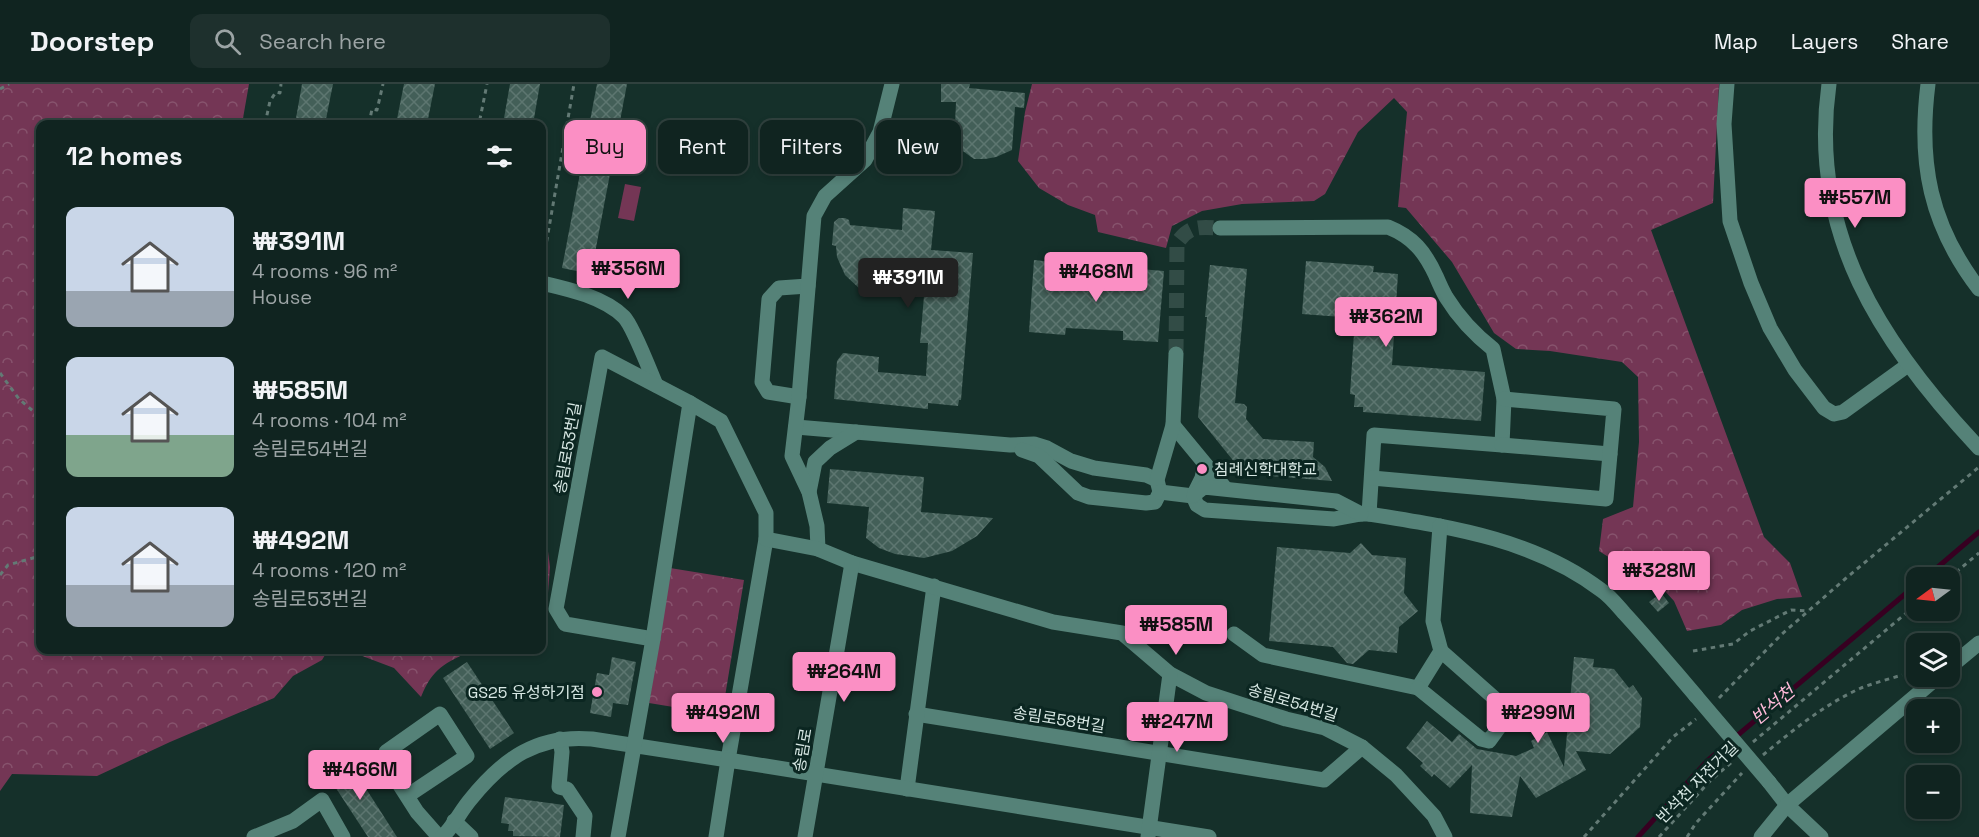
<!DOCTYPE html>
<html lang="en">
<head>
<meta charset="utf-8">
<style>
	body { margin:0; font-family:"Space Grotesk","Noto Sans KR",sans-serif; background:#1e302d; color:#f1f3f6; height:100vh; display:flex; flex-direction:column; font-size:22px; white-space:nowrap }
	* { box-sizing:border-box; margin:0 }
	p { font-size:20px; color:#9ca4a5 }
	.icon { flex:none; width:33px; height:33px; fill:none; stroke:currentColor; stroke-width:2; stroke-linecap:round; stroke-linejoin:round }
	.map { position:relative; flex:1; overflow:hidden }
	.details { position:absolute; left:36px; top:36px; width:510px; height:534px; display:flex; flex-direction:column; background:#102420; border-radius:12px; box-shadow:0 3px 9px #0003,0 0 0 2px #30413e }
	.details>* { flex:none }
	.guide { position:absolute; left:564px; top:36px; width:570px; height:54px; display:flex; gap:12px }
	.needle { width:39px; rotate:255deg }
	.fabs { position:absolute; left:1906px; top:483px; display:grid; gap:12px }
	.fabs a { display:grid; place-items:center; width:54px; height:54px; border-radius:12px; background:#102420; box-shadow:0 3px 9px #0003,0 0 0 2px #30413e; font-size:30px }
	.price { position:absolute; translate:-50% -51px; padding:0 14px; border-radius:6px; background:#fb8fc4; color:#111; font-size:20px; line-height:39px; filter:drop-shadow(0 2px 3px #0008) }
	.price::after { content:''; position:absolute; left:50%; top:36px; width:18px; height:14px; margin-left:-9px; background:inherit; clip-path:polygon(0 0,100% 0,50% 100%) }
	.price.current { background:#222; color:#fff }
	ul { padding:0; list-style:none }
	li { display:flex; align-items:center; gap:18px; height:150px; padding:0 30px }
	li span { display:grid; place-items:center; flex:none; width:168px; height:120px; border-radius:12px; color:#555 }
	li>.icon { margin-inline-start:auto }
	span .icon { width:72px; height:72px; fill:#fffc; stroke-width:1 }
	li b { font-size:26px }
	h2 { display:flex; justify-content:space-between; align-items:center; height:72px; padding:0 30px; font-size:26px }
	.tag { padding:0 21px; border-radius:12px; background:#102420; box-shadow:0 3px 9px #0003,0 0 0 2px #30413e; font-size:21px; line-height:54px }
	.tag.current { background:#fb8fc4; color:#111 }
	header { display:flex; align-items:center; gap:36px; box-sizing:border-box; height:84px; padding:0 30px; background:#102420; border-bottom:2px solid #30413e }
	header strong { font-size:28px }
	nav { display:flex; gap:33px; margin-inline-start:auto; font-size:21px }
	.search { width:420px; height:54px; background:#1e302d; display:flex; align-items:center; gap:15px; box-sizing:border-box; padding:0 21px; border-radius:12px; color:#9ca4a5; font-size:22px }
	.map>svg:first-child { display:block }
</style>
</head>
<body>
<header>
<strong>Doorstep</strong>
<div class="search"><svg class="icon" aria-label="search" viewBox="0 0 24 24"><circle cx="10" cy="10" r="6"/><path d="M15 15l6 6"/></svg>Search here</div>
<nav><a>Map</a><a>Layers</a><a>Share</a></nav>
</header>
<div class="map">
<svg width="1979" height="753" viewBox="0 0 1979 753">
	<defs>
		<pattern id="forest-crowns" width="20" height="18" patternUnits="userSpaceOnUse" patternTransform="scale(1.5)"><rect width="20" height="18" fill="#743655"/><path d="M2 6a3 3 0 1 1 6 0M12 15a3 3 0 1 1 6 0" fill="none" stroke="#87536d"/></pattern>
		<pattern id="building-cross-hatch" width="8" height="8" patternUnits="userSpaceOnUse" patternTransform="scale(1.5)"><rect width="8" height="8" fill="#435f58"/><path d="M0 0l8 8M0 8l8-8" fill="none" stroke="#5d7670"/></pattern>
	</defs>
	<rect width="100%" height="100%" fill="#15302a"/>
	<g fill="url(#forest-crowns)">
		<polygon points="0,0 249,0 242,40 40,40 40,566 328,566 322,576 293,592 274,614 170,658 97,692 12,690 0,707"/>
		<polygon points="1032,0 1719,0 1713,119 1651,146 1764,453 1790,479 1802,513 1777,515 1742,526 1721,541 1687,547 1674,517 1652,493 1632,488 1599,467 1603,435 1633,423 1639,358 1638,293 1622,278 1550,267 1516,265 1494,249 1452,178 1406,124 1398,123 1407,28 1394,14 1358,48 1325,110 1314,117 1242,120 1202,127 1172,142 1166,164 1098,148 1095,131 1068,121 1039,104 1018,77 1025,28"/>
		<polygon points="542,421 550,483 545,547 542,548"/>
		<polygon points="670,484 744,496 722,631 649,619"/>
		<path d="M354 566H472C445 580 433 583 421 613L394 584 357 570Z"/>
	</g>
	<polygon fill="#743655" points="625,100 641,103 634,137 618,134"/>
	<g fill="none" stroke-linecap="round" stroke-linejoin="round">
		<g stroke="#370021" stroke-width="5">
			<polyline points="1925,494 1979,448"/>
			<polyline points="1638,753 1707,677 1917,500"/>
		</g>
	</g>
	<g fill="url(#building-cross-hatch)">
		<polygon points="302,0 333,0 325,40 295,40"/>
		<polygon points="404,0 435,0 427,40 396,40"/>
		<polygon points="510,0 540,0 533,40 503,40"/>
		<polygon points="597,0 627,0 591,190 562,184"/>
		<polygon points="941,0 970,0 969,4 1025,9 1024,24 1015,23 1012,66 996,73 985,75 974,75 960,65 954,64 956,18 941,18"/>
		<polygon points="903,124 935,127 931,166 973,169 961,316 959,316 958,322 928,319 928,325 834,315 837,277 843,269 879,273 878,288 926,292 928,259 920,259 924,212 872,210 861,206 845,191 837,173 836,162 832,161 834,138 839,134 845,134 849,136 850,141 902,146"/>
		<polygon points="1034,176 1070,180 1069,200 1088,202 1096,197 1103,199 1107,204 1126,204 1128,184 1164,187 1158,258 1123,256 1123,247 1066,244 1065,251 1029,248"/>
		<polygon points="1306,177 1374,182 1373,188 1398,190 1392,281 1485,288 1481,337 1363,328 1363,323 1354,323 1355,311 1350,310 1355,234 1302,230"/>
		<polygon points="1210,181 1247,185 1235,319 1244,320 1247,323 1246,335 1263,355 1314,358 1313,373 1325,383 1332,397 1244,390 1198,333 1207,233 1205,233"/>
		<polygon points="830,385 924,393 921,428 993,434 977,452 952,467 924,474 895,470 879,464 866,454 869,423 827,419"/>
		<polygon points="1361,459 1372,471 1406,474 1404,509 1418,527 1399,543 1397,569 1369,566 1353,580 1347,579 1333,563 1269,557 1277,463 1350,469"/>
		<polygon points="1661,509 1669,519 1658,528 1649,518"/>
		<polygon points="612,573 636,578 628,621 613,619 611,633 590,629 597,589 609,591"/>
		<polygon points="1574,573 1594,575 1593,583 1614,585 1629,604 1633,601 1642,614 1640,643 1610,670 1576,667 1586,686 1536,714 1520,692 1512,733 1470,729 1472,681 1450,704 1434,690 1432,693 1420,682 1423,679 1406,664 1427,637 1452,658 1459,650 1477,665 1516,672 1534,664 1531,657 1547,648 1564,683"/>
		<polygon points="467,578 514,649 490,665 443,594"/>
		<polygon points="347,675 397,753 368,753 326,689"/>
		<polygon points="505,713 564,721 560,753 513,752 513,747 508,747 509,740 501,739"/>
	</g>
	<g fill="none" stroke-linecap="round" stroke-linejoin="round">
		<path stroke="#324c46" stroke-width="15" stroke-dasharray="15 8" stroke-linecap="butt" d="M1176 270 1177 159C1190 141 1199 143 1220 144"/>
		<g stroke="#637a75" stroke-width="3" stroke-dasharray="4.5 4.5" stroke-linecap="butt">
			<polyline points="0,5 9,0"/>
			<polyline points="265,40 270,17 276,8 280,9 281,0"/>
			<polyline points="369,40 372,25 377,26 383,0"/>
			<polyline points="474,40 479,40 487,0"/>
			<polyline points="542,184 574,0"/>
			<polyline points="0,289 19,315 40,333"/>
			<polyline points="0,491 8,481 40,472"/>
			<polyline points="1949,494 1979,469"/>
			<polyline points="1693,567 1733,560 1750,547 1791,526 1809,527"/>
			<polyline points="1719,614 1782,550 1845,495 1979,383"/>
			<polyline points="1753,658 1917,520"/>
			<path d="M1763 671C1793 646 1825 620 1861 604 1874 599 1889 595 1902 591"/>
			<polyline points="1584,753 1673,653 1696,635"/>
			<polyline points="1659,753 1709,698 1733,677"/>
			<polyline points="1687,753 1696,739 1742,689"/>
		</g>
		<g stroke="#558278" stroke-width="15">
			<polyline points="1727,0 1724,40 1730,137 1751,199 1770,244 1795,286 1824,324 1834,330 1843,328 1908,281"/>
			<path d="M1829 0C1808 149 1881 260 1979 364"/>
			<path d="M1928 0C1918 79 1930 141 1979 205"/>
			<path d="M1220 144 1388 143C1413 153 1425 168 1436 192 1439 199 1442 206 1446 213 1459 234 1474 250 1493 265L1504 315 1502 361 1374 351 1369 430"/>
			<path d="M542 199C568 205 604 213 624 233 633 242 650 287 656 301"/>
			<polyline points="799,313 768,308 762,298 769,215 779,204 808,202"/>
			<polyline points="1173,341 1225,404"/>
			<polyline points="796,343 1010,361 1034,360 1047,364 1071,377 1094,384 1146,391 1157,396"/>
			<polyline points="1502,361 1610,370"/>
			<polyline points="1022,366 1039,372 1078,409 1089,413 1146,419 1155,418 1160,408 1157,396 1173,341 1176,270"/>
			<path d="M1205 380 1202 394 1193 412 1197 421 1205 426 1334 435 1361 430H1369C1450 443 1534 455 1601 506 1610 512 1617 521 1624 529 1649 556 1672 584 1696 612"/>
			<polyline points="1372,394 1606,415 1614,325 1504,315"/>
			<polyline points="809,408 815,378 830,364 856,348"/>
			<polyline points="1160,408 1193,412"/>
			<polyline points="1194,411 1204,403 1336,417 1361,430"/>
			<polyline points="818,465 817,442 809,408 792,372 799,313 814,132 825,112 865,76 880,48 892,0"/>
			<polyline points="1234,550 1263,571 1418,604 1441,567 1433,537 1440,442"/>
			<polyline points="653,555 565,540 556,525 602,273 690,319"/>
			<polyline points="1950,583 1979,559"/>
			<polyline points="1418,604 1481,655 1489,657 1510,628 1441,567"/>
			<polyline points="916,630 1324,696 1362,663"/>
			<polyline points="560,655 562,668 559,703 567,705 585,732 583,753"/>
			<polyline points="1769,698 1787,721 1821,753"/>
			<polyline points="907,705 934,502"/>
			<polyline points="407,712 467,672 440,630 386,668 385,678 417,728 439,753"/>
			<polyline points="454,737 471,753"/>
			<polyline points="254,753 293,737 322,716 343,753"/>
			<path d="M442 753C453 743 460 728 470 716 503 675 537 650 592 655L728 676 766 455"/>
			<polyline points="618,753 653,555 690,319 721,337 766,429 766,455 818,465 852,479 1053,538 1122,549 1170,590 1206,609 1286,635 1325,644 1362,663 1396,691 1434,732 1445,753"/>
			<polyline points="716,753 728,676 1209,753"/>
			<polyline points="805,753 852,479"/>
			<polyline points="1148,753 1170,590"/>
			<polyline points="1761,753 1787,721 1939,592"/>
		</g>
		<polyline stroke="#558278" stroke-width="15" points="1696,612 1769,698"/>
	</g>
	<g fill="#fb8fc4" stroke="#0b2621" stroke-width="2">
		<circle cx="1202" cy="385" r="6"/>
		<circle cx="597" cy="608" r="6"/>
	</g>
	<g text-anchor="middle" stroke-width="6" stroke-linejoin="round" paint-order="stroke">
		<g font-size="16" fill="#d8e8e4" stroke="#0b2621">
			<text transform="translate(567 364) rotate(-80)" y="6">송림로53번길</text>
			<text transform="translate(1293 618) rotate(17)" y="6">송림로54번길</text>
			<text transform="translate(1059 635) rotate(9)" y="6">송림로58번길</text>
			<text transform="translate(802 666) rotate(-80)" y="6">송림로</text>
			<text transform="translate(1697 698) rotate(-45)" y="6">반석천 자전거길</text>
		</g>
		<g font-size="16" fill="#d8e8e4" stroke="#0b2621" text-anchor="start">
			<text x="1214" y="391">침례신학대학교</text>
			<text x="585" y="614" text-anchor="end">GS25 유성하기점</text>
		</g>
		<g font-size="18" font-style="italic" fill="#febad9" stroke="#0b2621">
			<text transform="translate(1773 621) rotate(-40)" y="6">반석천</text>
		</g>
	</g>
</svg>
<div class="fabs">
<a><svg class="needle" viewBox="-14 -14 28 28"><path d="M0-13l5 13h-10z" fill="#e53935"/><path d="M0 13l5-13h-10z" fill="#9ca4a5"/></svg></a>
<a><svg class="icon" aria-label="layers" viewBox="0 0 24 24"><path d="M12 4l9 5-9 5-9-5zM3 14l9 5 9-5"/></svg></a>
<a>+</a>
<a>−</a>
</div>
<b class="price" style="left:1855px;top:145px">₩557M</b>
<b class="price" style="left:628px;top:216px">₩356M</b>
<b class="price" style="left:1096px;top:219px">₩468M</b>
<b class="price current" style="left:908px;top:225px">₩391M</b>
<b class="price" style="left:1386px;top:264px">₩362M</b>
<b class="price" style="left:1659px;top:518px">₩328M</b>
<b class="price" style="left:1176px;top:572px">₩585M</b>
<b class="price" style="left:844px;top:619px">₩264M</b>
<b class="price" style="left:723px;top:660px">₩492M</b>
<b class="price" style="left:1538px;top:660px">₩299M</b>
<b class="price" style="left:1177px;top:669px">₩247M</b>
<b class="price" style="left:360px;top:717px">₩466M</b>
<div class="guide">
<a class="tag current">Buy</a>
<a class="tag">Rent</a>
<a class="tag">Filters</a>
<a class="tag">New</a>
</div>
<section class="details">
<h2>12 homes<svg class="icon" aria-label="filters" viewBox="0 0 24 24"><path d="M4 7h16M4 17h16"/><circle cx="9" cy="7" r="2"/><circle cx="15" cy="17" r="2"/></svg></h2>
<ul>
<li><span style="background:linear-gradient(#c9d6e8 70%,#9aa5b1 0)"><svg class="icon" aria-label="home" viewBox="0 0 24 24"><path d="M3 11l9-7 9 7M6 9v11h12V9"/></svg></span><div><b>₩391M</b><p>4 rooms · 96 m²</p><p>House</p></div></li>
<li><span style="background:linear-gradient(#c9d6e8 65%,#7fa58c 0)"><svg class="icon" aria-label="home" viewBox="0 0 24 24"><path d="M3 11l9-7 9 7M6 9v11h12V9"/></svg></span><div><b>₩585M</b><p>4 rooms · 104 m²</p><p>송림로54번길</p></div></li>
<li><span style="background:linear-gradient(#c9d6e8 65%,#9aa5b1 0)"><svg class="icon" aria-label="home" viewBox="0 0 24 24"><path d="M3 11l9-7 9 7M6 9v11h12V9"/></svg></span><div><b>₩492M</b><p>4 rooms · 120 m²</p><p>송림로53번길</p></div></li>
</ul>
</section>
</div>
</body>
</html>
